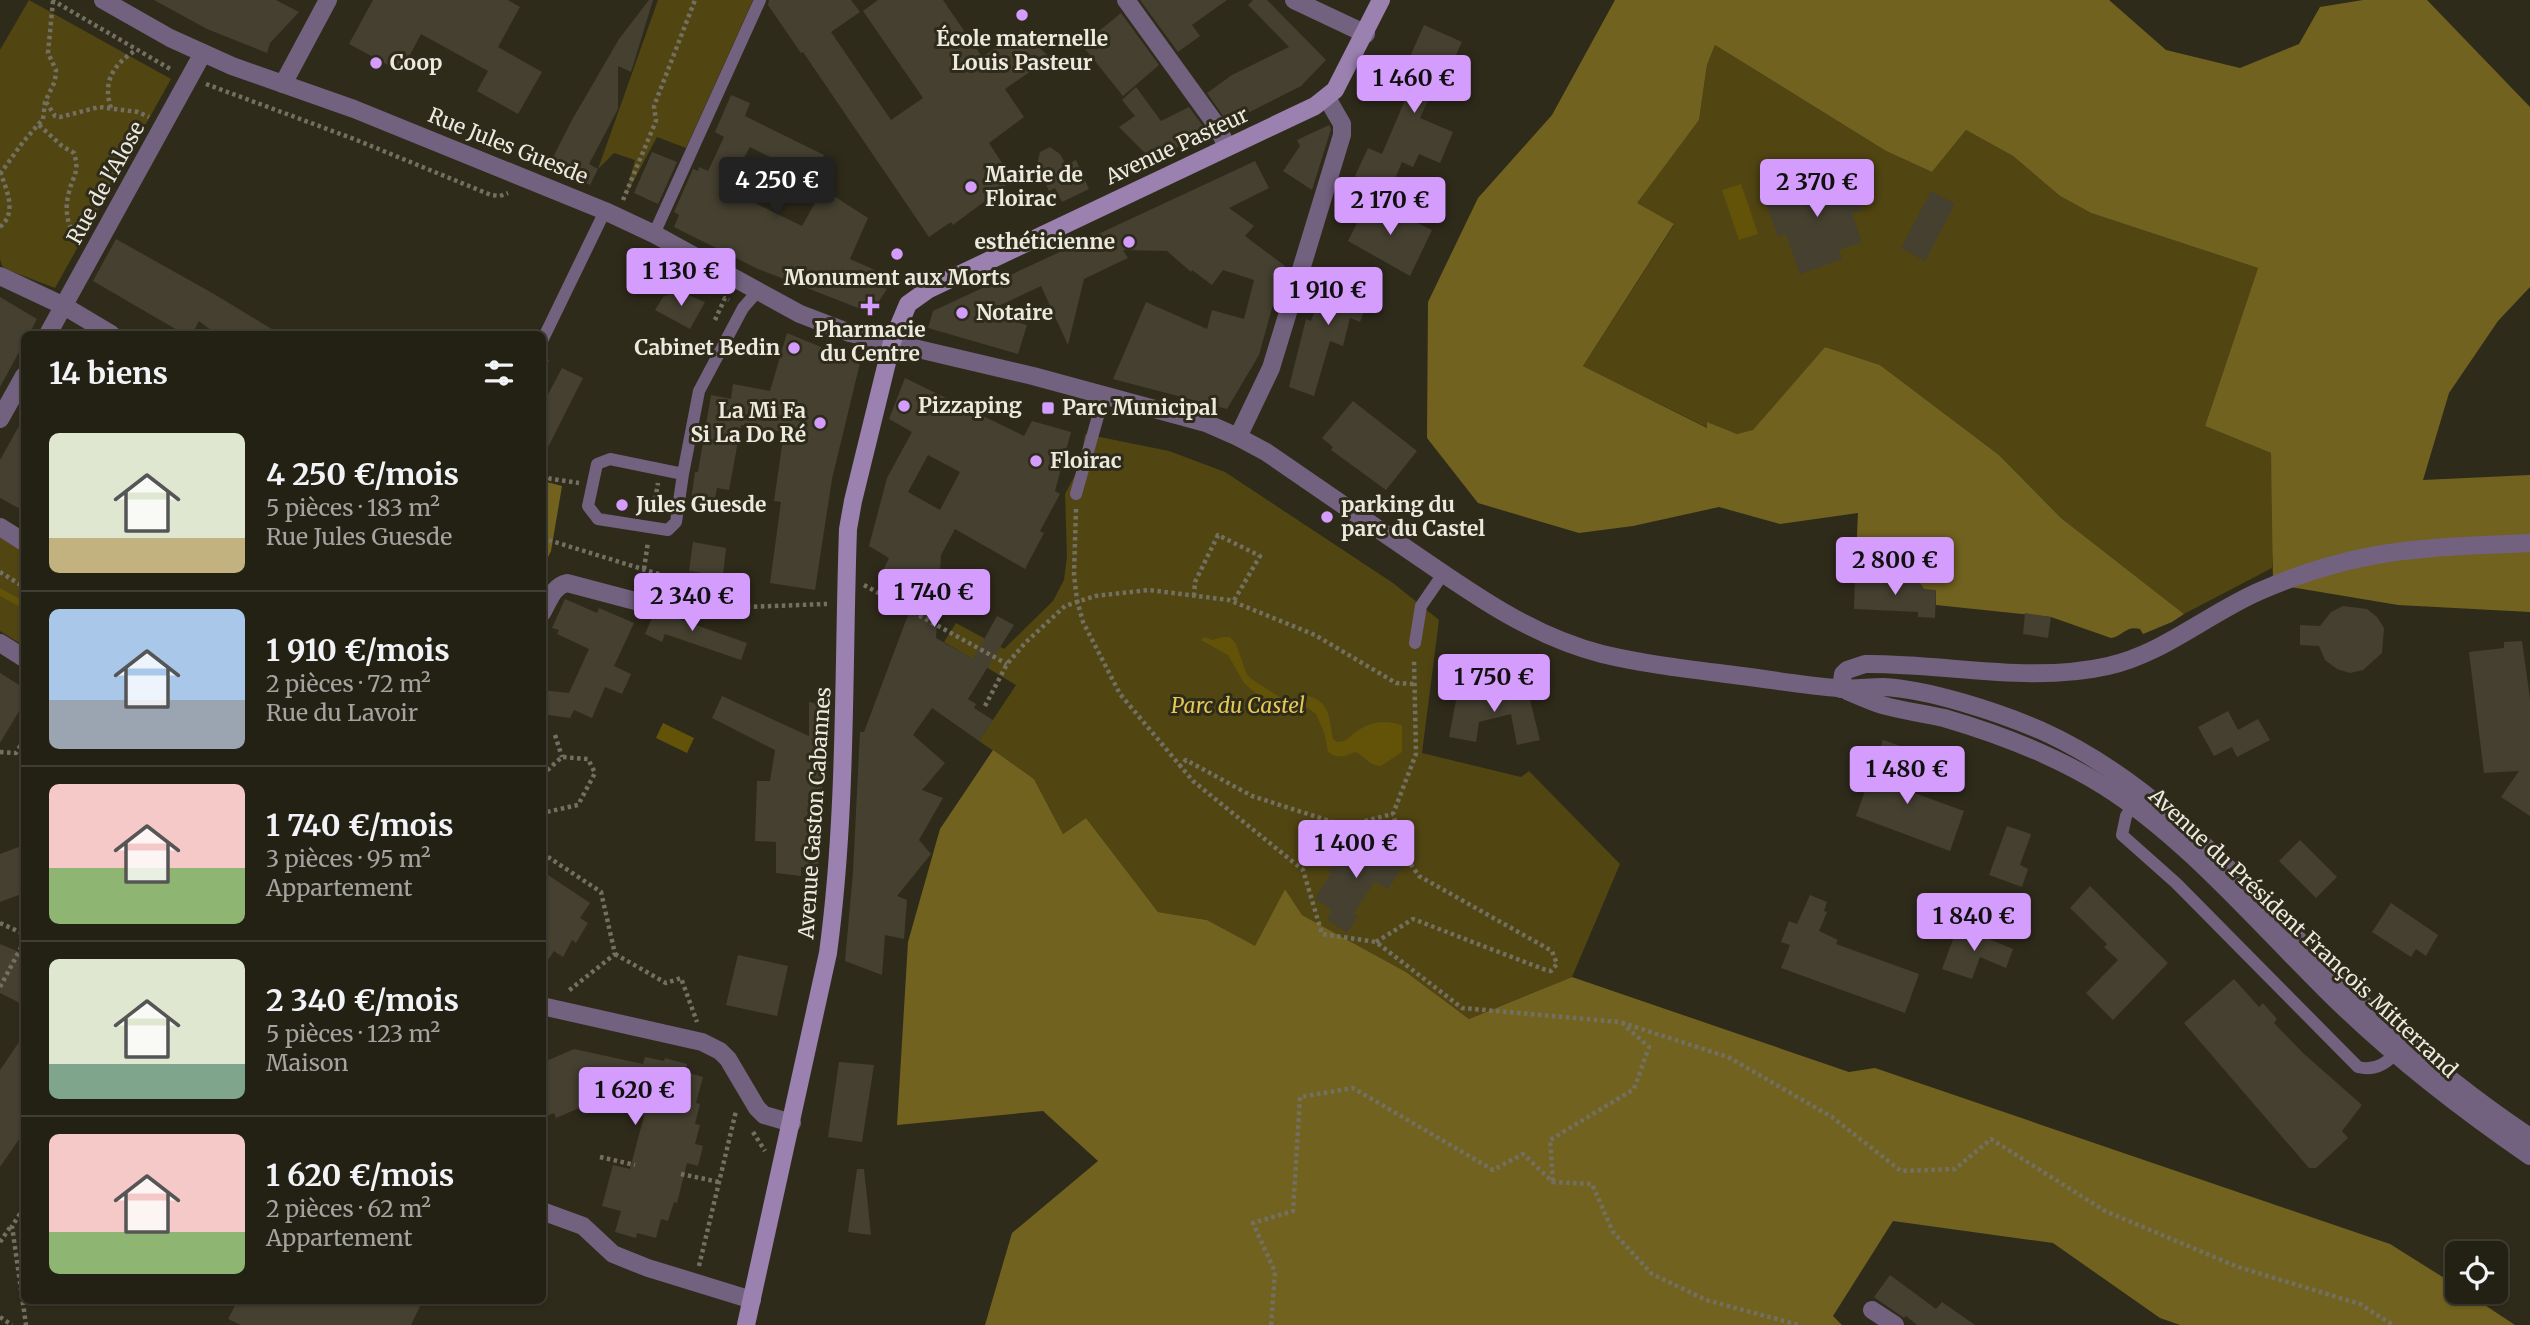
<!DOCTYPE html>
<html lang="fr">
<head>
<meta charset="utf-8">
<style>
	body { margin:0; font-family:Merriweather,serif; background:#2b281d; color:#f1f3f6; height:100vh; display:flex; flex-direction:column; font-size:26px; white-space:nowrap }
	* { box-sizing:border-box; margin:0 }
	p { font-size:23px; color:#a3a3a0 }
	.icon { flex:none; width:38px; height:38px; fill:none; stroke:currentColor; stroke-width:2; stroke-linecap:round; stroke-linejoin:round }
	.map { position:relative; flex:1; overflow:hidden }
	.panel { position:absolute; left:21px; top:331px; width:525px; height:973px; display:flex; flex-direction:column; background:#232014; border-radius:10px; box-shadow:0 2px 5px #0004,0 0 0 2px #403e34 }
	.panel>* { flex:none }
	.tools { position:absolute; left:2445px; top:1241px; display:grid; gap:14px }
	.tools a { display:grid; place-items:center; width:63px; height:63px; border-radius:10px; background:#232014; box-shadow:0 2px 5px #0004,0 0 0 2px #403e34; font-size:35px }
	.price { position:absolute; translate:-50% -60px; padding:0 16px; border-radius:7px; background:#d49cfc; color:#111; font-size:23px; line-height:46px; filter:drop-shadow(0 2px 4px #0008) }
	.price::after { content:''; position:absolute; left:50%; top:42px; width:21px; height:16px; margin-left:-10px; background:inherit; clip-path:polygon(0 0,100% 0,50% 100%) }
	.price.selected { background:#222; color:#fff }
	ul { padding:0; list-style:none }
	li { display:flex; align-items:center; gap:21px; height:175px; padding:0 28px }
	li+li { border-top:2px solid #403e34 }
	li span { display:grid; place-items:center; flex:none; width:196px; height:140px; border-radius:10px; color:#555 }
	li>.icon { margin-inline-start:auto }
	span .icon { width:84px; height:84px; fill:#fffc; stroke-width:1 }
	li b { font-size:30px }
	h2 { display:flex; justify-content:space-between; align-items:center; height:84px; padding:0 28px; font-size:30px }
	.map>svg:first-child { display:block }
</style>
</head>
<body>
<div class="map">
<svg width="2530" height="1325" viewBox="0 0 2530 1325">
	<rect width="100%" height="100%" fill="#2f2b1b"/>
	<g fill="#514512">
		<polygon points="29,0 171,79 55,288 8,270 2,266 0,259 0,50"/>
		<polygon points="658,0 753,0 686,148 657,137 625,197 635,160 614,153 598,169"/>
		<polygon points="1715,45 1886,151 1932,172 1966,130 2013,156 2060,196 2091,213 2258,268 2205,426 2271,453 2274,528 2272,568 2184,614 2061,518 1999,455 1880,365 1825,347 1753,431 1737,434 1708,423 1708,428 1583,366 1674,225 1636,203 1699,120 1707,65"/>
		<polygon points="1085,434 1169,451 1225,472 1393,583 1439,620 1422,753 1521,777 1529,771 1620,864 1572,977 1469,1019 1406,972 1302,915 1285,889 1255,947 1207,920 1158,912 1086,818 1063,834 1034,779 979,741 1016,685 944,642 956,623 1004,649 1053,601 1064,580 1067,557 1065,494 1080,466"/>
		<polygon points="0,537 24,552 24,646 0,631"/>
	</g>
	<g fill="#72621f">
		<path d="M1615 0H2109L2166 50 2240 68 2299 44 2320 7 2363 0H2427L2530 107V287L2498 321 2449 393 2423 480 2530 475V612L2398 605 2273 584 2271 453 2205 426 2258 268 2091 213 2060 196 2013 156 1966 130 1932 172 1886 151 1715 45 1707 65 1699 120 1637 203 1674 224 1583 366 1707 428V422L1737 434 1753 430 1825 347 1880 365 1999 455 2061 518 2184 614 2172 622 2143 634 2140 629C2126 625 2123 636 2111 638L2051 617 1936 605V591L1924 589 1919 582 1855 578 1858 513 1780 524 1719 507 1633 526 1579 533 1478 503 1427 438 1428 302 1478 198 1552 115Z"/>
		<polygon points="543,481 562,486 551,551 543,568"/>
		<polygon points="993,750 1034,779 1063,834 1086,818 1158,912 1207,920 1255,946 1285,889 1302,915 1406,972 1469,1019 1572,977 1849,1072 1875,1068 2390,1244 2457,1286 2457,1292 2465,1292 2515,1325 2180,1325 2160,1318 2053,1243 1893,1221 1833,1316 1842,1325 985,1325 1012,1233 1098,1161 1043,1111 897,1125 908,942 940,829"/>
	</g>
	<g fill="#635308">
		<polygon points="1741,184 1758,234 1739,240 1722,190"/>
		<path d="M1205 637 1212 640 1223 637H1230L1236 644 1247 675 1253 680 1284 700 1309 696C1331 703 1329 719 1333 739L1337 742C1347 742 1349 737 1357 731 1372 721 1385 720 1402 725V752L1381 766C1368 766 1366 756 1355 752 1344 757 1338 759 1328 752L1324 732 1316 714 1305 706H1280L1267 703 1244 683 1228 655 1201 640Z"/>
		<polygon points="663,723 694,738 687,753 656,738"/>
	</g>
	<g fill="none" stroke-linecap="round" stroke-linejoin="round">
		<polyline stroke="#635308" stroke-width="7" points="0,592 24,605"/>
	</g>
	<g fill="#454030" fill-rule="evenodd">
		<polygon points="154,0 276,0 299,12 270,43 267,53 207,29"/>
		<polygon points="373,0 508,0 520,7 498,47 542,72 518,114 477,91 488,71 421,34 401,72 349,44"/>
		<polygon points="649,0 653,0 631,72 618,66 618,109 589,164 598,169 590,185 549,165 572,120 619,39"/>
		<polygon points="769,0 851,0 860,12 831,32 891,120 923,98 863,11 878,0 943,0 982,57 1022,30 1050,58 1005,89 1024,117 989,143 1013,180 953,225 951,222 929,237 803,52 801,53 768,5"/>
		<polygon points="1140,0 1227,0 1192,25 1200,36 1178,52"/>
		<polygon points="1253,0 1267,0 1326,60 1301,86 1228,123 1207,93 1232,75 1289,47 1248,5"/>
		<polygon points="1121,13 1159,65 1123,96 1082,45"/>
		<polygon points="1424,25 1462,42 1446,77 1440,74 1420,118 1453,132 1440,163 1419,154 1413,167 1402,162 1388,195 1355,176 1368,148 1382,154 1420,65 1409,59"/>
		<polygon points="1136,87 1161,121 1189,107 1208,133 1151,159 1119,127 1135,116 1122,100"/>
		<polygon points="731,95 750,103 745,116 824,155 812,178 750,147 726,189 802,226 823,189 868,218 850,259 875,270 870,282 887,289 871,313 758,269 674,227 679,215 674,212 693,169 698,171 699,167 708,171 724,137 715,132"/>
		<polygon points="1329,125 1331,129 1312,190 1283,171 1300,146 1297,140"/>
		<polygon points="1050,147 1060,154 1066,165 1076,160 1089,189 1062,202 1055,188 1049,191 1037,165 1040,152"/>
		<polygon points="652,152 677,162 658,204 634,193"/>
		<polygon points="1255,161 1269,188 1229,208 1254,226 1245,236 1285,266 1281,279 1283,279 1278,297 1275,297 1259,355 1227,409 1113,379 1146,302 1207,329 1212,310 1244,319 1254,280 1223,270 1212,285 1192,270 1191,272 1167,251 1123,250 1128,258 1084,279 1068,345 1041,286 984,313 1027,325 1018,354 928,328 933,311"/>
		<polygon points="1831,161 1844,196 1856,193 1862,210 1852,213 1862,242 1839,250 1842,259 1800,274 1786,234 1778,237 1767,205 1800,193 1793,175"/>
		<polygon points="1931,191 1955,204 1925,261 1901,248"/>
		<polygon points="1369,199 1432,230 1410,276 1348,241"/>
		<polygon points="116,239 214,294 280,334 216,334 199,321 192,334 184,334 93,281"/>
		<polygon points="1330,269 1374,285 1360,322 1350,318 1343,346 1330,341 1314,396 1289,387 1306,319 1311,321"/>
		<polygon points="678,291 705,302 690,329 655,310 663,297"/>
		<polygon points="0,297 37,319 29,334 24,334 24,343 0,387"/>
		<polygon points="787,333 860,363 832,479 815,590 770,583 781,502 774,501 784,432 741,425 729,490 717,488 714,504 691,500 695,472 698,472 711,395 731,399 733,384 770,391"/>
		<polygon points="562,368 583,378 542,459 542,406"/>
		<path d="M905 378 1024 436 1032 421 1071 432 1055 491 1060 494 1040 531 1044 533 1025 569 955 529 941 555 936 638 973 659 997 616 1014 625 968 699 976 704 974 708 993 720 979 741 932 708 913 735 945 763 922 790 943 798 919 840 931 854 897 896 907 900 904 939 885 935 882 975 845 961 853 872 860 732H864L914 599 878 581 889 558 869 546 887 478 912 432 889 419ZM928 455 960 472 940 510 908 492Z"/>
		<polygon points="1353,401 1417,451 1386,490 1331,450 1333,447 1322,438"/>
		<polygon points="24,417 24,511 0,498 0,460"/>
		<polygon points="693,542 726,548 723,576 689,571"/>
		<polygon points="1855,578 1919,582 1924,589 1936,590 1935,618 1918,617 1918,612 1854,609"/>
		<polygon points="565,599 597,613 599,608 634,623 614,666 631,674 622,694 605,687 592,718 574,710 570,718 542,714 542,690 569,693 589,649 557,634 559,630 552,628"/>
		<polygon points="659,602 676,609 673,617 747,643 741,660 665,634 662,642 645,634"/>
		<polygon points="2343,606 2367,609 2377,617 2384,628 2382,653 2363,670 2350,673 2337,669 2325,660 2319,646 2300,645 2300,625 2320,626 2331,612"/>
		<polygon points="2025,613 2051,617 2048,638 2023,634"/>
		<polygon points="2522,641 2530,699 2530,816 2501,797 2519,771 2484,773 2469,652 2504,648 2504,642"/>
		<polygon points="0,673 24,688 24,703 0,743"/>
		<polygon points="1527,688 1540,740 1517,745 1511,714 1479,722 1476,742 1449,737 1458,690 1487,696"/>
		<polygon points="722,696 809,736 809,702 831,707 818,763 823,763 818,869 801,867 801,876 776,873 776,842 755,841 757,781 770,781 775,750 712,718"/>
		<polygon points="2228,711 2238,730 2258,719 2270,740 2237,757 2232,747 2214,756 2198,727"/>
		<polygon points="1883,740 1900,746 1887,783 1964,811 1950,851 1856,816"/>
		<polygon points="2007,826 2031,834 2020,865 2028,869 2022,887 1989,875"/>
		<polygon points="1357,834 1402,864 1400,871 1388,889 1376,882 1373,884 1353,914 1358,916 1347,933 1327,919 1332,910 1315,899 1331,873 1328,871 1341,849 1347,850"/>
		<polygon points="2300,840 2337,877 2316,898 2279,861"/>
		<polygon points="24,845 24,893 0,902 0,854"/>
		<polygon points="542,871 590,903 580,918 588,923 576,943 572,940 563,957 554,951 542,969"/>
		<polygon points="2090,886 2168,963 2113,1020 2086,993 2118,960 2104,947 2107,944 2070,908"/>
		<polygon points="1810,895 1827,902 1824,911 1827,912 1819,931 1838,940 1836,944 1919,974 1905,1013 1781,968 1790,945 1781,942 1789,921 1797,924"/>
		<polygon points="2391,903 2438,935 2426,956 2416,949 2411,957 2372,932"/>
		<polygon points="1958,926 2013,949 2006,968 1980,957 1972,979 1942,969"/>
		<polygon points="0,944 24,954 24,1005 0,993"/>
		<polygon points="738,955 788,966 777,1016 726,1005"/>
		<polygon points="2234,979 2259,1007 2263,1003 2277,1019 2274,1023 2303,1053 2362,1105 2342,1131 2348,1138 2316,1168 2309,1168 2184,1023"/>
		<polygon points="24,1035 24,1132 0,1167 0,1070"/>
		<polygon points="574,1049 643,1064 645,1057 664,1061 665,1058 687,1064 685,1072 703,1077 696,1103 700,1104 695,1124 700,1125 695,1144 703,1146 698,1166 687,1163 677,1203 674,1202 668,1221 661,1219 656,1238 637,1233 636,1238 615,1232 621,1211 602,1206 613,1165 630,1169 644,1116 593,1102 556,1118 554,1113 542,1118 542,1063"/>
		<polygon points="839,1062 874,1065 862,1142 828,1137"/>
		<polygon points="857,1169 864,1169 871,1235 848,1232"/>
		<polygon points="1890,1275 1936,1309 1942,1302 1975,1325 1917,1325 1906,1316 1904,1318 1874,1297"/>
		<polygon points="238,1300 423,1300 411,1325 241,1325 228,1319"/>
	</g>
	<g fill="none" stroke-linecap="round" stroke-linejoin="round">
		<g stroke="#737062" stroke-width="4.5" stroke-dasharray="3.5 3.5" stroke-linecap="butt">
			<polyline points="52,0 172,70"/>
			<polyline points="206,84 354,139 491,195 500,196 508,193"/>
			<polyline points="46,102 55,116 60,117 99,107 138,112 149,117"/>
			<path d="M111 108C102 81 114 64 136 50"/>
			<path d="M39 125 62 146 74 153C80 173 73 175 69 192 64 210 67 228 80 242"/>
			<polyline points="0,174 23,142 43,119 45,102 55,81 56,70 48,53 53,1"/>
			<polyline points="623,200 656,121 654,106 695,0"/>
			<path d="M0 227C17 213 7 191 1 174"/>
			<polyline points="715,320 725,298 729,300"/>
			<polyline points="542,369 548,357"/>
			<polyline points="542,475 551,479 579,483"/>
			<polyline points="1076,509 1074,574 1077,600 1083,622 1120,694 1193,781 1303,870 1322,934 1376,942 1462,1008 1620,1022 1728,1057 1832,1117 1901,1171 1955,1169 1991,1139 2105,1211 2238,1267 2360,1304 2393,1325"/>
			<polyline points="653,513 658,483"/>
			<polyline points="542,538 723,594 744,607 827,604"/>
			<polyline points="644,569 648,542"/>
			<polyline points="0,572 24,587"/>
			<polyline points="864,585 1007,664"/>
			<polyline points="1194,596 1195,582 1218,535 1260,556 1233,602"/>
			<polyline points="985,706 1007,664 1025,643 1065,606 1095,596 1149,590 1229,600 1315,635 1396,683 1413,684"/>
			<polyline points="555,735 562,757"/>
			<polyline points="0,752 16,753 24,740"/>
			<polyline points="1179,767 1186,760 1252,796 1345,826 1393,814"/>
			<polyline points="542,775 562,757 588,759 595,773 578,805 542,813"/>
			<polyline points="542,853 601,892 615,954 567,992"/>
			<polyline points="0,923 24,934"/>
			<polyline points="1376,942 1413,919 1543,969 1551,971 1557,964 1552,951 1419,876 1405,856 1393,814 1416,754 1414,659"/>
			<polyline points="615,954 666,983 681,978 697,1022"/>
			<polyline points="0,987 24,942"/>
			<polyline points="753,1132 765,1151"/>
			<polyline points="600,1157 635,1165"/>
			<polyline points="681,1174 719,1182"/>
			<polyline points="1553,1181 1550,1140 1634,1089 1649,1047 1623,1024"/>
			<polyline points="24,1208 12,1226 26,1325"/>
			<polyline points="0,1242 11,1226"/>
			<polyline points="699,1266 736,1111"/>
			<polyline points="0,1317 12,1325"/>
			<polyline points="1271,1325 1275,1272 1253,1223 1293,1211 1300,1097 1353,1088 1493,1170 1523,1154 1553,1182 1592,1184 1613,1232 1652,1274 1706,1300 1799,1325"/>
		</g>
		<g stroke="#73627f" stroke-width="12">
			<polyline points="654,234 760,0"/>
			<polyline points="542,341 605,211"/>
			<polyline points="683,474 676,522 668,530 598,519 588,506 597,464 610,459 683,474 699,391 743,308 757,292"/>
			<polyline points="1076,494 1104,395"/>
			<polyline points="1415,643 1421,606 1443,574"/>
			<path d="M2136 800 2126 816 2122 835 2176 883 2358 1067C2373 1071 2385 1065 2395 1054"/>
		</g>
		<polyline stroke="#73627f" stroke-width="18" points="0,276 64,306"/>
		<g stroke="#73627f" stroke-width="18">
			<polyline points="1126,0 1217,126 1227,147"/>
			<polyline points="1294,0 1366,34"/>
			<polyline points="283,84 328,0"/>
			<polyline points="64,306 111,334"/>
			<polyline points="48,334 203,53"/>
			<polyline points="0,419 24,376"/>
			<polyline points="1238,437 1271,368 1342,135 1342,124 1327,98"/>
			<polyline points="0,527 24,542"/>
			<path d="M542 613C549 601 553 586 567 583L639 602"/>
			<polyline points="0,643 24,658"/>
			<polyline points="542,1006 702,1042 720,1051 728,1059 757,1108 764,1115 792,1123"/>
			<polyline points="542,1211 583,1226 613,1254 648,1268 752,1300"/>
			<polyline points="1872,1310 1895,1325"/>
		</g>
		<g stroke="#73627f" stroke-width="18">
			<path d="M103 0 170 38 232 66 354 109 605 211 654 234 800 314 850 333 1033 376 1206 423 1238 437 1266 452C1315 486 1364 519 1413 553 1473 594 1531 636 1602 654 1648 665 1696 670 1742 676 1774 680 1806 686 1838 688 1853 690 1868 687 1883 687 1928 689 1998 712 2040 730 2163 785 2246 890 2340 982 2399 1039 2462 1092 2530 1137"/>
			<path d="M1841 689 1843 674 1847 670 1865 664C1945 663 2029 684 2108 666 2163 654 2209 613 2260 591 2308 570 2361 555 2413 550 2452 545 2491 545 2530 543"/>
			<path d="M1847 691C1859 696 1870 701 1882 705 1902 711 1923 713 1944 718 1999 734 2054 755 2104 786 2184 836 2258 923 2325 989 2388 1052 2457 1106 2530 1156"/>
		</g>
		<path stroke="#9b81af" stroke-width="18" d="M746 1325 828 953C847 812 843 671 848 529L853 501 892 342 908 304 929 289 1315 106 1335 90 1381 0"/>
	</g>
	<g fill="#d49cfc" stroke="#2f2b1b" stroke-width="2.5">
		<circle cx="1022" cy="15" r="7"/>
		<circle cx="376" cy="63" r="7"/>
		<circle cx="971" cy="187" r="7"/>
		<circle cx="1129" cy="242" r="7"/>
		<circle cx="897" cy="254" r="7"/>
		<path d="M866.5 295.5h7v7h7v7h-7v7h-7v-7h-7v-7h7z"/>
		<circle cx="962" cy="313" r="7"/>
		<circle cx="794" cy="348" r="7"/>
		<circle cx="904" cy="406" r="7"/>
		<rect x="1041" y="401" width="14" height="14" rx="3.5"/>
		<circle cx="820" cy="423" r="7"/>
		<circle cx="1036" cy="461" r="7"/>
		<circle cx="622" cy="505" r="7"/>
		<circle cx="1327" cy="517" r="7"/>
	</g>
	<g text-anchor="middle" stroke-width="6" stroke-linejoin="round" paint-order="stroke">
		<g font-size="21" font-weight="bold" fill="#ece9df" stroke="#2f2b1b" text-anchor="start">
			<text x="1022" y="46" text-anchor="middle">École maternelle<tspan x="1022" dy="24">Louis Pasteur</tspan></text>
			<text x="390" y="70">Coop</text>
			<text x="985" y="182">Mairie de<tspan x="985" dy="24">Floirac</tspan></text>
			<text x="1115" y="249" text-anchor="end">esthéticienne</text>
			<text x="897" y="285" text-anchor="middle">Monument aux Morts</text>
			<text x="976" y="320">Notaire</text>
			<text x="870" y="337" text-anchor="middle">Pharmacie<tspan x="870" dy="24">du Centre</tspan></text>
			<text x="780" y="355" text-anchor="end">Cabinet Bedin</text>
			<text x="918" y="413">Pizzaping</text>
			<text x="1062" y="415">Parc Municipal</text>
			<text x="806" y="418" text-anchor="end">La Mi Fa<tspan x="806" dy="24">Si La Do Ré</tspan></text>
			<text x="1050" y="468">Floirac</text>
			<text x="636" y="512">Jules Guesde</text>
			<text x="1341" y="512">parking du<tspan x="1341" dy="24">parc du Castel</tspan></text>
		</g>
		<g font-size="21" fill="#ece9df" stroke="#2f2b1b">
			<text transform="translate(508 146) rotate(22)" y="7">Rue Jules Guesde</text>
			<text transform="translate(1177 146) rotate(-25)" y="7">Avenue Pasteur</text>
			<text transform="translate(106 183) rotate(-61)" y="7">Rue de l'Alose</text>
			<text transform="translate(815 813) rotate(-86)" y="7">Avenue Gaston Cabannes</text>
			<text transform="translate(2303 933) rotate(43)" y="7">Avenue du Président François Mitterrand</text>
		</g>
		<g font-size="21" font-style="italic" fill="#e5c952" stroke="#2f2b1b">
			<text x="1238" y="713">Parc du Castel</text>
		</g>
	</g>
</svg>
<div class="tools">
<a><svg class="icon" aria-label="locate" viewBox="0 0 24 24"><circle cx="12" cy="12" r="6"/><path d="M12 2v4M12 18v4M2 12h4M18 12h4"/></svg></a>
</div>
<b class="price" style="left:1414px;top:115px">1 460 €</b>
<b class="price selected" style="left:777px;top:217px">4 250 €</b>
<b class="price" style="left:1817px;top:219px">2 370 €</b>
<b class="price" style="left:1390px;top:237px">2 170 €</b>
<b class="price" style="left:681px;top:308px">1 130 €</b>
<b class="price" style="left:1328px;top:327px">1 910 €</b>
<b class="price" style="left:1895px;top:597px">2 800 €</b>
<b class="price" style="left:934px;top:629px">1 740 €</b>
<b class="price" style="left:692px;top:633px">2 340 €</b>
<b class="price" style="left:1494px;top:714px">1 750 €</b>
<b class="price" style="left:1907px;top:806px">1 480 €</b>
<b class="price" style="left:1356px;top:880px">1 400 €</b>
<b class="price" style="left:1974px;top:953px">1 840 €</b>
<b class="price" style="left:635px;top:1127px">1 620 €</b>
<section class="panel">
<h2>14 biens<svg class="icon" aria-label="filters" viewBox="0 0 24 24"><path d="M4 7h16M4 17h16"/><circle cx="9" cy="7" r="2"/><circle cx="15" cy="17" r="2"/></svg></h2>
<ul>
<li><span style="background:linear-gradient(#dfe7d0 75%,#c2b280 0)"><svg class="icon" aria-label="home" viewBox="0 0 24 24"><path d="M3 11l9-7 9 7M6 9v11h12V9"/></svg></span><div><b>4 250 €/mois</b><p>5 pièces · 183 m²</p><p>Rue Jules Guesde</p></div></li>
<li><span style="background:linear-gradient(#a9c7e8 65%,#9aa5b1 0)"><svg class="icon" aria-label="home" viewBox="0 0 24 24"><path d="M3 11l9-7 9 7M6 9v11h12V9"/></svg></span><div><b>1 910 €/mois</b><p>2 pièces · 72 m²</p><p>Rue du Lavoir</p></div></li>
<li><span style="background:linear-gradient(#f6c9c9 60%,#8fb573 0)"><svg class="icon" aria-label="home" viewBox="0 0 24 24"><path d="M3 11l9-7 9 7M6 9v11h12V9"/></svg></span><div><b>1 740 €/mois</b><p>3 pièces · 95 m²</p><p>Appartement</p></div></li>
<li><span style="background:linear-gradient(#dfe7d0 75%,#7fa58c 0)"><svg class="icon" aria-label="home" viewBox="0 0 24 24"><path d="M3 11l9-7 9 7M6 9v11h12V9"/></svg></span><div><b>2 340 €/mois</b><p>5 pièces · 123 m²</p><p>Maison</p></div></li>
<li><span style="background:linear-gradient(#f6c9c9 70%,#8fb573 0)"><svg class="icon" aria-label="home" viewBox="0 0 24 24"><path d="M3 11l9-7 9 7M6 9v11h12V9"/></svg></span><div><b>1 620 €/mois</b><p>2 pièces · 62 m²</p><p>Appartement</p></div></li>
</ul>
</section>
</div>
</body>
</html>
